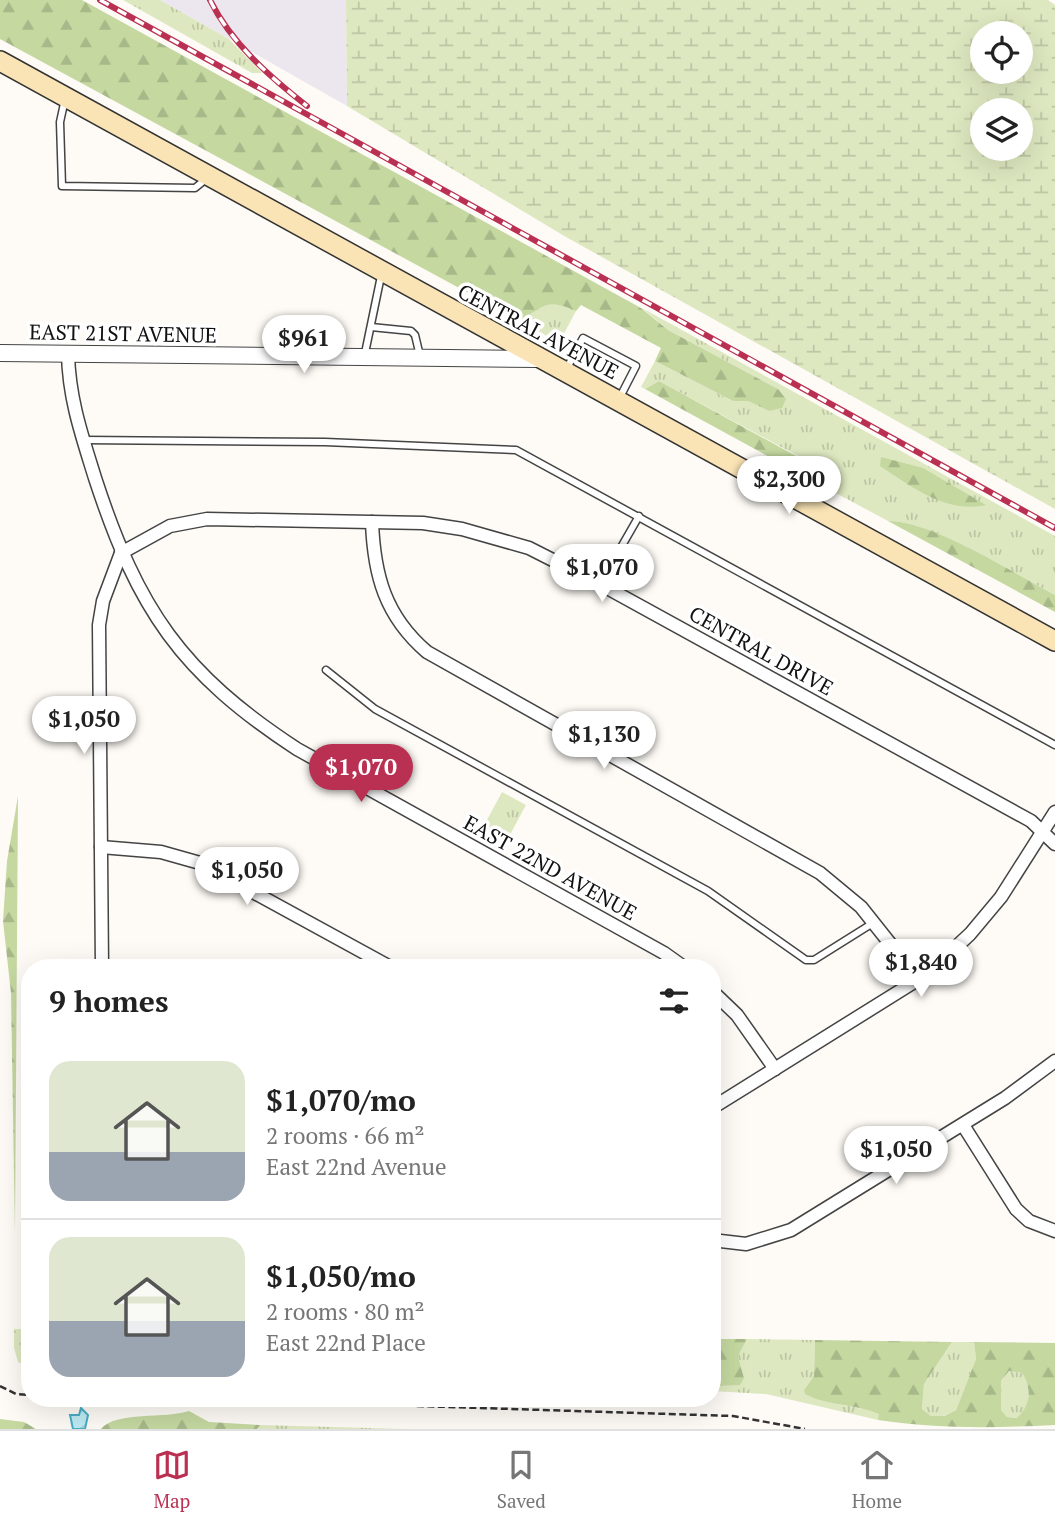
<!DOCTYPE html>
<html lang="en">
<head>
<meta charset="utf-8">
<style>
	body { margin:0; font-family:"PT Serif",serif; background:#f2f2f2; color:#222; height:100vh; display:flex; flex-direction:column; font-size:26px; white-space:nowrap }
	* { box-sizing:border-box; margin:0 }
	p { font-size:23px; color:#767676 }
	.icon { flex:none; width:38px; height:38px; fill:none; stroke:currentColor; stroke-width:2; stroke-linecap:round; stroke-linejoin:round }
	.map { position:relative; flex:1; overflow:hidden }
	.details { position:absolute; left:21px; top:959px; width:700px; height:448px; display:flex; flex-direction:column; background:#fff; border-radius:28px; box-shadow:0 7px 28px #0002 }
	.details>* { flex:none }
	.controls { position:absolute; left:970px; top:21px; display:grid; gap:14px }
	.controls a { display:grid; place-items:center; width:63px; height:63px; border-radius:50%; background:#fff; box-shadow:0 7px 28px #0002; font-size:35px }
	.price { position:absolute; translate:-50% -60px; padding:0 16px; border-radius:24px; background:#fff; color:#222; font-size:23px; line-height:46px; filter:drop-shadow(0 2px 4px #0008) }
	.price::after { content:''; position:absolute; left:50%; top:42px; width:21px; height:16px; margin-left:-10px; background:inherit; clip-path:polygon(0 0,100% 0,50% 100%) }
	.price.on { background:#ba3052; color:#fff }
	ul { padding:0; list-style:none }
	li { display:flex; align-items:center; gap:21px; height:175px; padding:0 28px }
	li+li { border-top:2px solid #e0e0e0 }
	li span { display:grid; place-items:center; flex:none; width:196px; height:140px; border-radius:21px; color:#555 }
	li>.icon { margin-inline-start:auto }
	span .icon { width:84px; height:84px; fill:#fffc; stroke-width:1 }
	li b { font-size:30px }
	h2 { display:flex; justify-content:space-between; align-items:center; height:84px; padding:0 28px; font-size:30px }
	.menu { display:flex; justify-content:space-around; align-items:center; height:98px; border-top:2px solid #e0e0e0; background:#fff; font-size:19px; color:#767676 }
	.menu a { display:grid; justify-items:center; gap:4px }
	.menu .on { color:#ba3052 }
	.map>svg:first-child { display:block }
</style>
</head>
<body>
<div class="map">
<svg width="1055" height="1429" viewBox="0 0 1055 1429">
	<defs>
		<pattern id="grass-tufts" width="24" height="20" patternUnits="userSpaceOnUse" patternTransform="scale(1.75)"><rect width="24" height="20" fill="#dde8c0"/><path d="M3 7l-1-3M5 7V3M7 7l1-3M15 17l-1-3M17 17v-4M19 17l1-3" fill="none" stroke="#bdc6a4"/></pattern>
		<pattern id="forest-firs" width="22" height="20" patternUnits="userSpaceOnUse" patternTransform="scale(1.75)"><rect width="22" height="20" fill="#c4d8a0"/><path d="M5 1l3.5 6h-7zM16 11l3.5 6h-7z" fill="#a7b889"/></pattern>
		<pattern id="wetland-marsh" width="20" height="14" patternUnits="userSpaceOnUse" patternTransform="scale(1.75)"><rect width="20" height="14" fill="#dde8c0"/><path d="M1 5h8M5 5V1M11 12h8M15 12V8" fill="none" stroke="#bdc6a4"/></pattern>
		<pattern id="water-waves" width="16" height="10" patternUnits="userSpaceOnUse" patternTransform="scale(1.75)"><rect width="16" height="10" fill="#bdeaf3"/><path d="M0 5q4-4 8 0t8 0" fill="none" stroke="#a1c8cf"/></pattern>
	</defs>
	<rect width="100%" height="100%" fill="#fefbf6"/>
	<polygon fill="#ece7ee" points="160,0 346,0 347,106 229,39"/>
	<g fill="url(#grass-tufts)">
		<polygon points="123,0 160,0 229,39 262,73 252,73"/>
		<polygon points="557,302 576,311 559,343 520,321 543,305"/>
		<path d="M642 308 1055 536V595C1011 572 934 521 888 521L795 471 798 456 659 381 645 389 641 387 655 361 733 401H748L769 411 778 389 668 330Z"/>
		<polygon points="502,792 526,805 505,844 481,831"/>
		<path d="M747 1339 815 1340 814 1376 804 1390C827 1408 852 1403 880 1414L878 1420 766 1394 712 1391V1386L740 1384 744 1378 738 1356Z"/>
		<polygon points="952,1342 974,1342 976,1359 956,1410 943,1416 931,1416 922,1409 924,1384"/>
		<path d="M1009 1371 1022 1373C1032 1388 1031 1405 1018 1418L1007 1417 1001 1410V1381Z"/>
		<polygon points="259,1425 406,1429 257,1429"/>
	</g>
	<g fill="url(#forest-firs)" fill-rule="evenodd">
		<path d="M0 0H82L641 308 668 330 778 389 786 399 782 408 769 411 748 401H733L655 361 661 348 581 305 576 311C547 298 545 305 520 321L0 39Z"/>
		<polygon points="659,381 798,457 795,471 645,389"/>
		<path d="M881 457 923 468 986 505C947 514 912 487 880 466Z"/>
		<path d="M888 521C934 521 1011 572 1055 595V612Z"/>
		<polygon points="18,796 15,1234 11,993 3,921 7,861"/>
		<polygon points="712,1339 747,1339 738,1356 744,1378 740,1385 712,1386"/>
		<path d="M815 1340 952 1342 924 1384 922 1409 931 1416H944L956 1410 976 1359 974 1342 1055 1343V1425C995 1428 937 1429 878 1420L879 1414C855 1404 828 1406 805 1394L804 1390 814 1376ZM1009 1371 1022 1373C1032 1388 1031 1405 1017 1418L1007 1417 1001 1410V1381Z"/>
		<path d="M189 1411 209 1422 260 1425 257 1429H101C115 1411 166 1419 189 1411Z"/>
		<polygon points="0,1419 24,1422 36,1429 0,1429"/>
	</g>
	<g fill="url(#wetland-marsh)" fill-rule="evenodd">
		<path d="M346 0H1048L1055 5V509L566 237 347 106ZM982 33H1020V72H982ZM982 110H1020V149H982Z"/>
		<polygon points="14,1329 22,1329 23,1341 30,1347 30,1368 18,1362 14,1348"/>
	</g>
	<polygon fill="url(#water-waves)" stroke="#48adc6" stroke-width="2" points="81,1408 88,1415 85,1429 73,1429 70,1415 79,1415"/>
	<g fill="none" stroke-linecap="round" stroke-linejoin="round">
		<defs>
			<g id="service">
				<polyline points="65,99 60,122 62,186 195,188 206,179"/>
				<polyline points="371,327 411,331 415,335 420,356"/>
				<polyline points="364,358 381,276"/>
				<polyline points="567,368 583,338 636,366 620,397"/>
				<polyline points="83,440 325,442 516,450 1055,745"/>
				<polyline points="600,584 639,516"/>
				<polyline points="326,670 375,709 708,891 806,960 814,960 873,923"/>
			</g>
			<g id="minor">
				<path d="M68 354C69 399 82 436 95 478 138 610 181 673 297 749L664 953 685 968"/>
				<path d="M372 522C374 575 385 616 427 652L820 873 861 907 919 980"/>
				<polyline points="121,553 170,526 207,519 423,523 462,529 529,548 600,584 1031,821 1055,844"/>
				<polyline points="101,847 161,852 200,863 392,968"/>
				<polyline points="102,968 99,625 103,601 121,553"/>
				<polyline points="712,991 737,1015 775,1069"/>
				<polyline points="712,1108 927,974 970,934 1001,897 1055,812"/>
				<polyline points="963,1125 1016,1209 1029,1221 1055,1231"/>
				<polyline points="712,1240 746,1244 791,1230 1005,1098 1055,1061"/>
			</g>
			<polyline id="tertiary" points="0,353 539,359"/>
			<polyline id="secondary" points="0,61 1055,641"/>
		</defs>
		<use href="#service" stroke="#444" stroke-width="9"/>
		<use href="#minor" stroke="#444" stroke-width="15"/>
		<use href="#tertiary" stroke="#444" stroke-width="18"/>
		<use href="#secondary" stroke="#333" stroke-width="22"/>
		<g stroke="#333" stroke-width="2.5" stroke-dasharray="7 3.5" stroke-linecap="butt">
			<polyline points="0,1386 16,1394 30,1395"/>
			<polyline points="165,1398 733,1416 805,1429"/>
		</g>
		<use href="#service" stroke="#fff" stroke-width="6"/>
		<use href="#minor" stroke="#fff" stroke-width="12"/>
		<use href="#tertiary" stroke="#fff" stroke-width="16"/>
		<use href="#secondary" stroke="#fae4b5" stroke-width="19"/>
		<defs>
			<g id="rail">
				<polyline points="100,0 1055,528"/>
				<path d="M210 0C231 43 270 77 307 106"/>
			</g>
		</defs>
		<use href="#rail" stroke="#ba3052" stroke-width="6"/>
		<use href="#rail" stroke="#fff" stroke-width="3.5" stroke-dasharray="10" stroke-linecap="butt"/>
	</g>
	<g text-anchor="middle" stroke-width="7" stroke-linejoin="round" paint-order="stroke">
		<g font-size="21" fill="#111" stroke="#fff">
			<text transform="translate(538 332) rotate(28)" y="7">CENTRAL AVENUE</text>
			<text transform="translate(123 334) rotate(1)" y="7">EAST 21ST AVENUE</text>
			<text transform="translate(761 651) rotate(29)" y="7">CENTRAL DRIVE</text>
			<text transform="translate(550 868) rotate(29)" y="7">EAST 22ND AVENUE</text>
		</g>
	</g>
</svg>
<div class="controls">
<a><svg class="icon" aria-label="locate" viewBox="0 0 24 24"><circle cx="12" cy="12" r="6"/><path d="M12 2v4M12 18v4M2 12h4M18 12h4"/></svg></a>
<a><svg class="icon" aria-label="layers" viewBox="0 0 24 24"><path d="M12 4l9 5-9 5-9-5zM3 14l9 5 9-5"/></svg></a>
</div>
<b class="price" style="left:304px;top:375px">$961</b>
<b class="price" style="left:789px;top:516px">$2,300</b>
<b class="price" style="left:602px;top:604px">$1,070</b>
<b class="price" style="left:84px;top:756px">$1,050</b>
<b class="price" style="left:604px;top:771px">$1,130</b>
<b class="price on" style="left:361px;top:804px">$1,070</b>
<b class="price" style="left:247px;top:907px">$1,050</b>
<b class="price" style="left:921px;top:999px">$1,840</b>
<b class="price" style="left:896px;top:1186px">$1,050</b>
<section class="details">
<h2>9 homes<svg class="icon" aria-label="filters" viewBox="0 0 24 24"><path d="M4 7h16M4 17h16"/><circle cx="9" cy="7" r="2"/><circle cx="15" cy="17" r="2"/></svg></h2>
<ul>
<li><span style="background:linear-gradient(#dfe7d0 65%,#9aa5b1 0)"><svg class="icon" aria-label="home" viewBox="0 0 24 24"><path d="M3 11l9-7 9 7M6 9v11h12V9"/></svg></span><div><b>$1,070/mo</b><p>2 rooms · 66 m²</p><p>East 22nd Avenue</p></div></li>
<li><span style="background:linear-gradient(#dfe7d0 60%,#9aa5b1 0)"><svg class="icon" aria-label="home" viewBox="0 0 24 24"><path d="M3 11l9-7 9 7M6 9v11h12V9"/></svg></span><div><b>$1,050/mo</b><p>2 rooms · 80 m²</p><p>East 22nd Place</p></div></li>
</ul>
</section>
</div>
<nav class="menu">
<a class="on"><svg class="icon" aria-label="map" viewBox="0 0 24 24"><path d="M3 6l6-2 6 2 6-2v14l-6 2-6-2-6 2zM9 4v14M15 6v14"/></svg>Map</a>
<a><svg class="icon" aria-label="saved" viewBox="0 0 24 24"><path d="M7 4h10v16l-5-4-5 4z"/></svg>Saved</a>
<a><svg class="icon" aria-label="home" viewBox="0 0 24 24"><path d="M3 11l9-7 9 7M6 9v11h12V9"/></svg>Home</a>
</nav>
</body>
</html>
